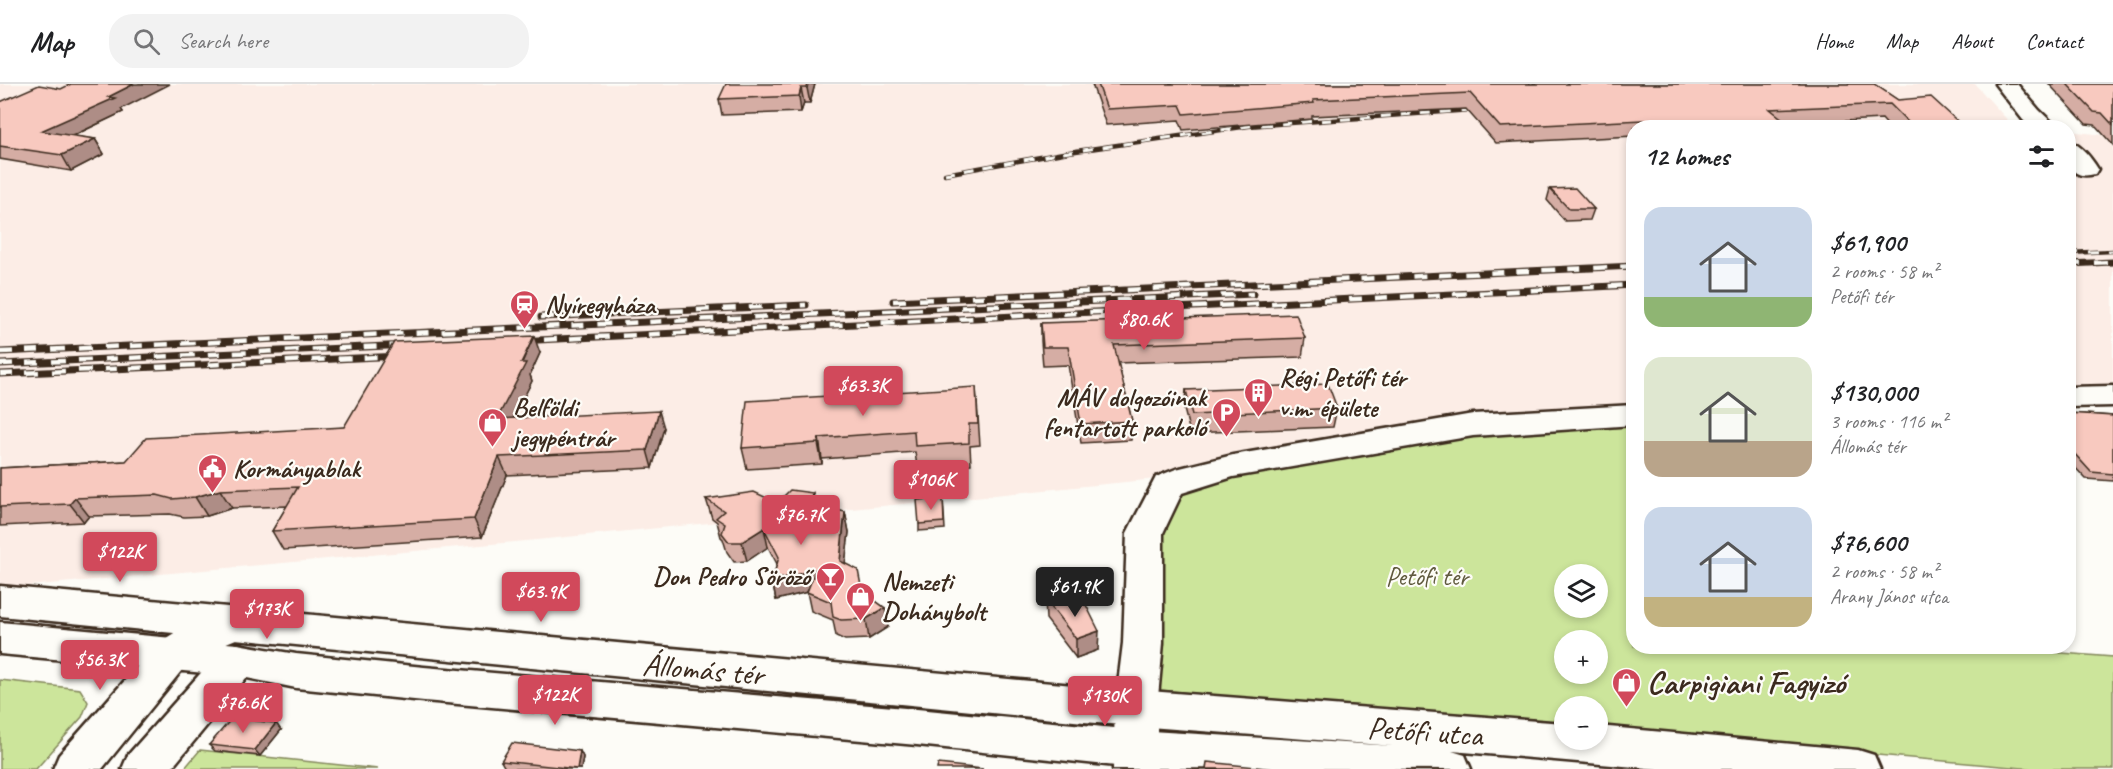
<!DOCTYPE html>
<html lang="en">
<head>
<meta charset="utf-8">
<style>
	body { margin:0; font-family:Caveat,sans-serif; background:#f2f2f2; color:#202124; height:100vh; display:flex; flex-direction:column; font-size:22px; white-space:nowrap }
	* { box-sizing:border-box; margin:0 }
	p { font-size:20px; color:#757577 }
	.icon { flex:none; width:33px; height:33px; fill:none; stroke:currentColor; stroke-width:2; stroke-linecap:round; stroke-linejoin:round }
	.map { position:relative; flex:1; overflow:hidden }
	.details { position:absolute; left:1626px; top:36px; width:450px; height:534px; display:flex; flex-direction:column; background:#fff; border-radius:24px; box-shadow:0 3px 9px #0003 }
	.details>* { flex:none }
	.fabs { position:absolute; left:1554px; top:480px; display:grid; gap:12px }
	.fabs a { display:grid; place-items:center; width:54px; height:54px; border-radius:50%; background:#fff; box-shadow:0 3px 9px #0003; font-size:30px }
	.price { position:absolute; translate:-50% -51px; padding:0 14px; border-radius:6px; background:#d1495b; color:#fff; font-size:20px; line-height:39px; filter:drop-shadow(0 2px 3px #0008) }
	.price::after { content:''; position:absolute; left:50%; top:36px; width:18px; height:14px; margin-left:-9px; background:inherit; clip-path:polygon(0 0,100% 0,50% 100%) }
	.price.current { background:#222; color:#fff }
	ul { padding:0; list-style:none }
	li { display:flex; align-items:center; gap:18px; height:150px; padding:0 18px }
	li span { display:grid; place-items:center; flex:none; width:168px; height:120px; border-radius:18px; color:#555 }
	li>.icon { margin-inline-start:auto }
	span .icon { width:72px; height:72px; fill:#fffc; stroke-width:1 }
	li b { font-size:26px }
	h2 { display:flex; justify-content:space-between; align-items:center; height:72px; padding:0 18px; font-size:26px }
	header { display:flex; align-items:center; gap:36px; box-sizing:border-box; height:84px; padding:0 30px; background:#fff; border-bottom:2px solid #e0e0e0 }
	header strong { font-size:28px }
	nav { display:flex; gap:33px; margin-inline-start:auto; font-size:21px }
	.search { width:420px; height:54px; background:#f2f2f2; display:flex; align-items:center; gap:15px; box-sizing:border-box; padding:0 21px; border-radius:24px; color:#757577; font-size:22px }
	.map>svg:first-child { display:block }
</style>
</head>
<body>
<header>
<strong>Map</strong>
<div class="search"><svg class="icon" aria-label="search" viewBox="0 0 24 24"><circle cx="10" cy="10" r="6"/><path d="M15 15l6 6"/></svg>Search here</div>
<nav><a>Home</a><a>Map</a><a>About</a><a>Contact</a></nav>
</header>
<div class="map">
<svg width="2113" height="685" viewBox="0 0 2113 685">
	<rect width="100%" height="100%" fill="#fdfcf7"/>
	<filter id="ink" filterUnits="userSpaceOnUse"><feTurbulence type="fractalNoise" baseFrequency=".0167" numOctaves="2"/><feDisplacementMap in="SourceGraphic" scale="12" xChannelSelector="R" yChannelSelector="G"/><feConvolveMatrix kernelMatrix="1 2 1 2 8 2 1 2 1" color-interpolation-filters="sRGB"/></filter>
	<g filter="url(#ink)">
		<g fill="#fcede6">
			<polygon points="0,0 1975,0 2012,41 2035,43 1634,44 1633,328 1177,393 526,457 5,504 0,503"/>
			<polygon points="2068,47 2113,52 2113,307 2069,309"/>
		</g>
		<g fill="#cce59b" stroke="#84885c" stroke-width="1.5" fill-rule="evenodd">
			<path d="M1633 336 1634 562H1971L2113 573V685H2034L1598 646V622H1564V643L1148 605 1164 412 1172 403 1375 361ZM1564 490H1598V524H1564ZM1564 556H1598V590H1564Z"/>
			<polygon points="0,596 80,605 88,618 82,633 36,685 0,685"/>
			<polygon points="200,666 378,685 184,685"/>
		</g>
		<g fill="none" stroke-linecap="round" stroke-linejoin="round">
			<defs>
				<g id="minor">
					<polygon points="1995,0 2017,0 2039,26 2058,44 2032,44 2023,36"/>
					<path d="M2068 57C2081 60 2091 74 2098 85L2095 90C2068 97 2068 76 2068 57Z"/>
					<polygon points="2113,302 2113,322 2068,323 2068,303"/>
					<polygon points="1634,321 1634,341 1473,352 1233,393 1182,409 1163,449 1163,559 1157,624 1157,685 1113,685 1115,624 1123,559 1127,449 1156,393 1176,385 1233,371 1473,330"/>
					<polygon points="234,524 248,528 254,539 248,550 212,565 186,581 102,685 53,685 59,671 158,559 184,543"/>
					<polygon points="237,560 251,564 257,576 251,588 171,685 122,685 128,671 223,564"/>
				</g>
				<polygon id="major" points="0,502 1084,602 1564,639 1564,656 1598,656 1598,642 1858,666 1874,671 1880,685 1658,685 1452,667 1465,671 1471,685 1135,684 917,661 424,617 296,604 237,592 0,570 0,538 237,560 296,570 424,583 917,625 1135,646 1394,662 1084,638 0,532"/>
			</defs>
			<use href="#minor" stroke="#3b2a1e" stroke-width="5"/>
			<use href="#major" stroke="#3b2a1e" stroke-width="5"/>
			<use href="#minor" fill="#fdfcf7" fill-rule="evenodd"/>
			<use href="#major" fill="#fdfcf7" fill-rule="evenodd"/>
			<defs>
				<g id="rail-far1">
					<polyline points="945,90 1069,68 1249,42 1485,25"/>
					<polyline points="2068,169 2113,167"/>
				</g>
				<g id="rail">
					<polyline points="2068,180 2113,178"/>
					<polyline points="893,217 1634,182"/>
					<polyline points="541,233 806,221"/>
					<polyline points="518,257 1634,201"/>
					<polyline points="0,268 1253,210"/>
					<polyline points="0,280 408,261"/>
					<polyline points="0,290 401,272"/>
				</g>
			</defs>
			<use href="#rail-far1" stroke="#3b2a1e" stroke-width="4.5"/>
			<use href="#rail" stroke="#3b2a1e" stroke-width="7"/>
			<use href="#rail-far1" stroke="#fdfcf7" stroke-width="3" stroke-dasharray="10" stroke-linecap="butt"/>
			<use href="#rail" stroke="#fdfcf7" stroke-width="4.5" stroke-dasharray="13" stroke-linecap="butt"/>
		</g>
		<g fill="#d5ada4" stroke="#3b2a1e" stroke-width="1.5">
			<polygon points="815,0 810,19 804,19 801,28 722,31 719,15"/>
			<polygon points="1092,0 1874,0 1898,16 1965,44 1890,44 1882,35 1789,40 1794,44 1634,44 1634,52 1496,59 1466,25 1312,32 1312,35 1183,46 1179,36 1106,41"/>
			<polygon points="2049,0 2113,0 2113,61 2095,41 2086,40"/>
			<polygon points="0,18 121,25 123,28 73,52 95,55 104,70 71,87 0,75"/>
			<polygon points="1550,105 1594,125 1590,136 1565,137 1547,116"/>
			<polygon points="1041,239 1305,254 1302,273 1118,279 1132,337 1131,356 1081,359 1068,281 1043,282 1041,257"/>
			<polygon points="540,269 530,291 532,297 513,334 664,344 652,384 507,391 482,453 283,466 272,447 287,422 232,424 207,432 184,433 170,430 89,432 84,438 0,442 0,384 126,377 344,343"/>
			<polygon points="976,303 980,361 970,362 971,380 917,383 915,368 822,375 822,380 747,385 742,364"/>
			<polygon points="1186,306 1337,324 1333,343 1190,349 1184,325"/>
			<polygon points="2068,329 2113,332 2113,397 2086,395 2068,376"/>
			<polygon points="943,414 945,445 919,447 919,440"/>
			<polygon points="706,415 769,415 816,426 833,439 845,428 849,448 845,480 862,507 885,524 888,543 869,555 845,556 836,552 833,536 811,527 807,508 776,516 772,497 777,480 768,463 747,477 734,478 727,468 723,455 721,453 717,438 712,434"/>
			<polygon points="1045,515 1098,566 1076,574 1046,535"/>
			<polygon points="281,646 260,672 215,667 209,661"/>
			<polygon points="580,667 583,673 581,685 511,685 505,684 501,677"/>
		</g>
		<g fill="#ae8d86" stroke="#3b2a1e" stroke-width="1.5">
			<polygon points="134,0 170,0 121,25 123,28 51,62 41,47"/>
			<polygon points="808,0 815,0 810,19 807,4"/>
			<polygon points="801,4 804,19 801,28 799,12"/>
			<polygon points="95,55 104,70 71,87 62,71"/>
			<polygon points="534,252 540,269 530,291 532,297 504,353 497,335"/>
			<polygon points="659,327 664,344 652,384 647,366"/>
			<polygon points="819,354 822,375 822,380 818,359"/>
			<polygon points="499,373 507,391 482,453 474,435"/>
			<polygon points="220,406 232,424 207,432 195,413"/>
			<polygon points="813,409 817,429 807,421"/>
			<polygon points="75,414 89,432 84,438 70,420"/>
			<polygon points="845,428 849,448 843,496 840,477"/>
			<polygon points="764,444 768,463 747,477 742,458"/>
			<polygon points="816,485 819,505 776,516 772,497"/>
			<polygon points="885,524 888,543 869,555 866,535"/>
			<polygon points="1099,547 1098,566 1076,574 1076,555"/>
			<polygon points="276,639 281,646 260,672 255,666"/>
			<polygon points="580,667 583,673 581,685 577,685"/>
		</g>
		<g fill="#f8c9bf" stroke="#3b2a1e" stroke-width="1.5">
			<polygon points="71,0 134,0 108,13 115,14 41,47 95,55 62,71 0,62 0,18 39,1 61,5"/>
			<polygon points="726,0 808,0 807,4 801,4 799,12 719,15"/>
			<polygon points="1098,0 1874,0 1898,16 1931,13 1965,44 1914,44 1890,20 1770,25 1794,44 1651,44 1643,36 1500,43 1470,9 1313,16 1314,19 1184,30 1180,21 1107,25"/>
			<polygon points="2067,0 2113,0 2113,41 2102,29 2094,28"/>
			<polygon points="1575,104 1594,125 1569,125 1550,105"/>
			<polygon points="1296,230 1305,254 1114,261 1132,337 1081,340 1068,263 1043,263 1041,239"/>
			<polygon points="534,252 521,279 526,279 497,335 659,327 647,366 499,373 474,435 272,447 298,403 220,406 195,413 172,415 157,411 75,414 70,420 0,423 0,384 126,377 146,354 344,343 394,258"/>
			<polygon points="1328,300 1337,324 1192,331 1186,306"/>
			<polygon points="976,303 978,340 969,340 969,359 915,362 914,347 819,354 818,359 742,364 747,317"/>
			<polygon points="2068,329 2113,332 2113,390 2091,388 2072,367 2068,366 2068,347 2073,347 2068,342"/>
			<polygon points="790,406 813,409 807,421 823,430 833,439 837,426 845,428 840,477 858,486 862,507 885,524 866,535 841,536 833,533 831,518 807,508 816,485 772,497 779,473 764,444 742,458 729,458 722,449 725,440 716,434 724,427 706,415 754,408 769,415 782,414"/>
			<polygon points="943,414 944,438 919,440 917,416"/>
			<polygon points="1045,515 1086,521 1099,547 1076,555"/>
			<polygon points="232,634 276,639 255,666 209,661"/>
			<polygon points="512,659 580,667 577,685 501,677"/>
			<polygon points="1207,678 1275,685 1206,685"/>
			<polygon points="938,680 983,685 937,685"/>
		</g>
	</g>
	<defs>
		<symbol id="station-pin" viewBox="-11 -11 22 30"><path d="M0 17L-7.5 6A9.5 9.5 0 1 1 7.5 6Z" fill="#d1495b" stroke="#fdfcf7"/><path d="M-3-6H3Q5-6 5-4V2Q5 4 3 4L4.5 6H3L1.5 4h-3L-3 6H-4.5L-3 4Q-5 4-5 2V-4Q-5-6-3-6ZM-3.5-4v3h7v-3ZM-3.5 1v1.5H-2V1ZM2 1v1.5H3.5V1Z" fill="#fff"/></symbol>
		<symbol id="building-pin" viewBox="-11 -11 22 30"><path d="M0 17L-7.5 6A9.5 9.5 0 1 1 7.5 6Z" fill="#d1495b" stroke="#fdfcf7"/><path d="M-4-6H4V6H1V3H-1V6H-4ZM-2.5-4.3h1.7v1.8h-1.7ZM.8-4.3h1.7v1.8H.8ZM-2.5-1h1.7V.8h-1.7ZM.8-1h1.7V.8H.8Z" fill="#fff"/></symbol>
		<symbol id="parking-pin" viewBox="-11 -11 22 30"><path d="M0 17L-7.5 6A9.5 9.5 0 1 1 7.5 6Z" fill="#d1495b" stroke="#fdfcf7"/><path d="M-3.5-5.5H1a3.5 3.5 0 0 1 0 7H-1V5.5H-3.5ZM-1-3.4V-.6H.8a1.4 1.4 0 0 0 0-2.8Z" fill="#fff"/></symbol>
		<symbol id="shop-pin" viewBox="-11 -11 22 30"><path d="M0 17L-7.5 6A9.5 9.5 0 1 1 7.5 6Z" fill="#d1495b" stroke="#fdfcf7"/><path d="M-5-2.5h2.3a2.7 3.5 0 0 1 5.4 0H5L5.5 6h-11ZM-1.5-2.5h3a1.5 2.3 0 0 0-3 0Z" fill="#fff"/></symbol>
		<symbol id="civic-pin" viewBox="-11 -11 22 30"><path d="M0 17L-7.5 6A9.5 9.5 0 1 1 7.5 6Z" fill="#d1495b" stroke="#fdfcf7"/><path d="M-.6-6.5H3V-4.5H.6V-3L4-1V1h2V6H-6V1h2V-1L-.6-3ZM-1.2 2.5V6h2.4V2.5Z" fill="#fff"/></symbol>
		<symbol id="bar-pin" viewBox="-11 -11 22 30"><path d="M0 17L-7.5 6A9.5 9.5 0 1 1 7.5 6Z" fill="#d1495b" stroke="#fdfcf7"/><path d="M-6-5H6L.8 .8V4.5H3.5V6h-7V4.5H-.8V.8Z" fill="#fff"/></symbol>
	</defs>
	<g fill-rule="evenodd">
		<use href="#station-pin" x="508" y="204" width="33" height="45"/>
		<use href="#building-pin" x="1242" y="292" width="33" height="45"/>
		<use href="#parking-pin" x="1210" y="312" width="33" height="45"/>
		<use href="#shop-pin" x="476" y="322" width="33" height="45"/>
		<use href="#civic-pin" x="196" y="368" width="33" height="45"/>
		<use href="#bar-pin" x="814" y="476" width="33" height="45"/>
		<use href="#shop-pin" x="844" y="496" width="33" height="45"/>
		<use href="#shop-pin" x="1610" y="582" width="33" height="45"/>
	</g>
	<g text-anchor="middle" stroke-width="4.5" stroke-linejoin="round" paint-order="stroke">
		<g font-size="26" font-weight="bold" fill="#3b2a1e" stroke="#fdfcf7" text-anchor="start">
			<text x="545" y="229">Nyíregyháza</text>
			<text x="1279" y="302">Régi Petőfi tér<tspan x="1279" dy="30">v.m. épülete</tspan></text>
			<text x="1206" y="322" text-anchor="end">MÁV dolgozóinak<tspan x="1206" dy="30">fentartott parkoló</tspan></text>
			<text x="513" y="332">Belföldi<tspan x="513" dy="30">jegypéntrár</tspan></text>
			<text x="233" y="393">Kormányablak</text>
			<text x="810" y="501" text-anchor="end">Don Pedro Söröző</text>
			<text x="882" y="506">Nemzeti<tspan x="882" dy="30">Dohánybolt</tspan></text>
		</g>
		<g font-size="26" fill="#5f593d" stroke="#fdfcf7">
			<text x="1427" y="501">Petőfi tér</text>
		</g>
		<g font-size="32" fill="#3b2a1e" stroke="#fdfcf7">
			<text transform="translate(703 585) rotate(5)" y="11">Állomás tér</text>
			<text transform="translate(1425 647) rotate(4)" y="11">Petőfi utca</text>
		</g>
		<g font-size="32" font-weight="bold" fill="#3b2a1e" stroke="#fdfcf7" text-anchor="start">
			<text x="1647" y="609">Carpigiani Fagyizó</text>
		</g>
	</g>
</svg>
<div class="fabs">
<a><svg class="icon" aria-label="layers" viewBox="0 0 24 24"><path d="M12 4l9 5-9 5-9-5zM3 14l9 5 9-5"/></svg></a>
<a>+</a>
<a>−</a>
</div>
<b class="price" style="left:1144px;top:267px">$80.6K</b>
<b class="price" style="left:863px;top:333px">$63.3K</b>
<b class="price" style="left:931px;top:427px">$106K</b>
<b class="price" style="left:801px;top:462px">$76.7K</b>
<b class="price" style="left:120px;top:499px">$122K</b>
<b class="price current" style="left:1075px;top:534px">$61.9K</b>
<b class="price" style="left:541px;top:539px">$63.9K</b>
<b class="price" style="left:267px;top:556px">$173K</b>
<b class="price" style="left:100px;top:607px">$56.3K</b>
<b class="price" style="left:555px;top:642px">$122K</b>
<b class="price" style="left:1105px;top:643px">$130K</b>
<b class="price" style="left:243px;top:650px">$76.6K</b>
<section class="details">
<h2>12 homes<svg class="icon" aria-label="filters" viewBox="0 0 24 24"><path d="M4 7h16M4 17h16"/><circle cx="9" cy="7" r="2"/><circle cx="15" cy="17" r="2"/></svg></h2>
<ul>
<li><span style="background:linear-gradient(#c9d6e8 75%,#8fb573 0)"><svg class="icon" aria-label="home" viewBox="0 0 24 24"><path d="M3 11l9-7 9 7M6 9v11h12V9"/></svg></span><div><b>$61,900</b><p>2 rooms · 58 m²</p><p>Petőfi tér</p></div></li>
<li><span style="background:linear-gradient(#dfe7d0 70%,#b9a48a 0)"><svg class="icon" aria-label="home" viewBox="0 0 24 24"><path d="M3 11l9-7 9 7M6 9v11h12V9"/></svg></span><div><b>$130,000</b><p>3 rooms · 116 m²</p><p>Állomás tér</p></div></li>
<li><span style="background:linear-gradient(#c9d6e8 75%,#c2b280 0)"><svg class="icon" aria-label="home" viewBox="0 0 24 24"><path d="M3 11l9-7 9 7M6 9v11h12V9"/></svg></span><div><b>$76,600</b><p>2 rooms · 58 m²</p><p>Arany János utca</p></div></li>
</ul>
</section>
</div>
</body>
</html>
